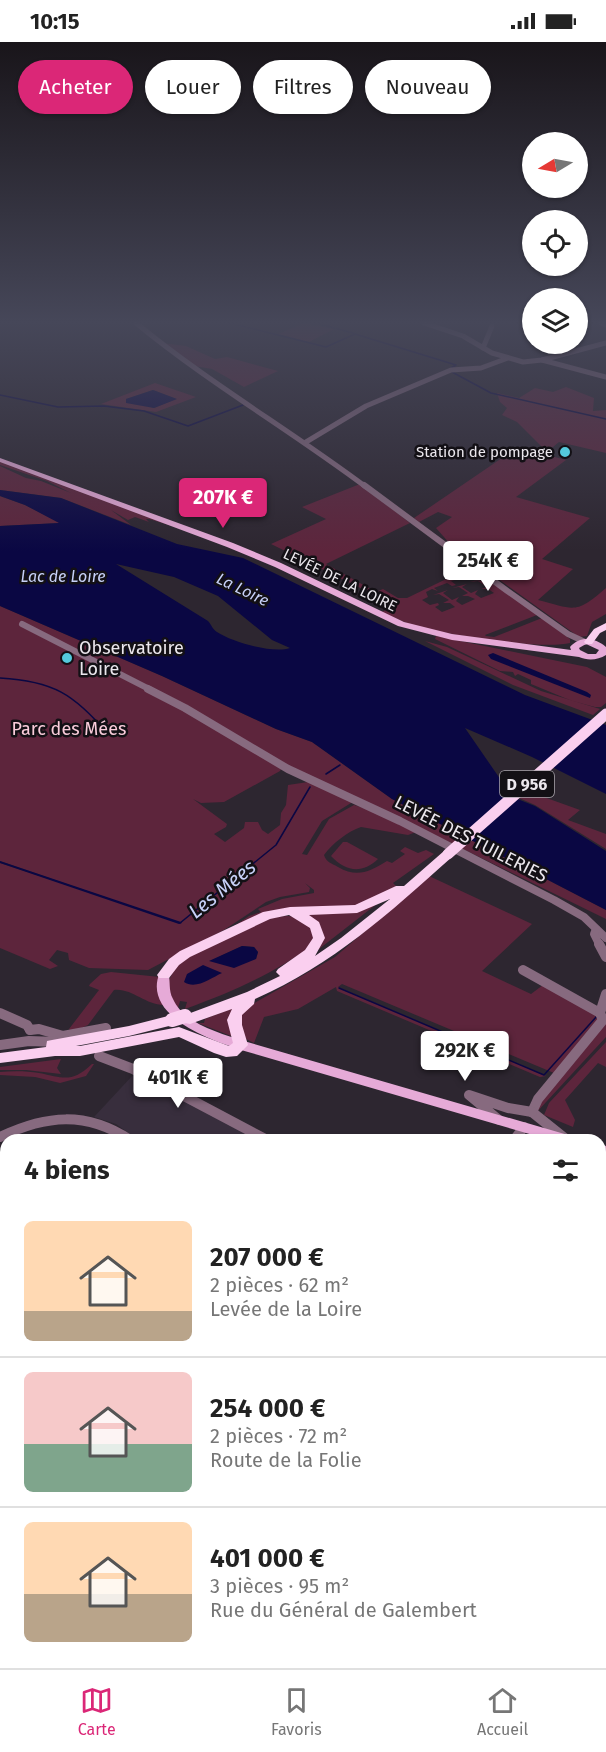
<!DOCTYPE html>
<html lang="fr">
<head>
<meta charset="utf-8">
<style>
	body { margin:0; font-family:"Fira Sans",sans-serif; background:#f6f6f6; color:#222; height:100vh; display:flex; flex-direction:column; font-size:22px; white-space:nowrap }
	* { box-sizing:border-box; margin:0 }
	p { font-size:20px; color:#767676 }
	.icon { flex:none; width:33px; height:33px; fill:none; stroke:currentColor; stroke-width:2; stroke-linecap:round; stroke-linejoin:round }
	.map { position:relative; flex:1; overflow:hidden }
	.panel { position:absolute; left:0px; top:1092px; width:606px; height:534px; display:flex; flex-direction:column; background:#fff; border-radius:18px 18px 0 0; box-shadow:0 2px 4px #0004 }
	.panel>* { flex:none }
	.guide { position:absolute; left:18px; top:18px; width:570px; height:54px; display:flex; gap:12px }
	.needle { width:39px; rotate:260deg }
	.tools { position:absolute; left:522px; top:90px; display:grid; gap:12px }
	.tools a { display:grid; place-items:center; width:66px; height:66px; border-radius:50%; background:#fff; box-shadow:0 2px 4px #0004; font-size:30px }
	.price { position:absolute; translate:-50% -51px; padding:0 14px; border-radius:6px; background:#fff; color:#222; font-size:20px; line-height:39px; filter:drop-shadow(0 2px 3px #0008) }
	.price::after { content:''; position:absolute; left:50%; top:36px; width:18px; height:14px; margin-left:-9px; background:inherit; clip-path:polygon(0 0,100% 0,50% 100%) }
	.price.current { background:#db2777; color:#fff }
	ul { padding:0; list-style:none }
	li { display:flex; align-items:center; gap:18px; height:150px; padding:0 24px }
	li+li { border-top:2px solid #e0e0e0 }
	li span { display:grid; place-items:center; flex:none; width:168px; height:120px; border-radius:9px; color:#555 }
	li>.icon { margin-inline-start:auto }
	span .icon { width:72px; height:72px; fill:#fffc; stroke-width:1 }
	li b { font-size:26px }
	h2 { display:flex; justify-content:space-between; align-items:center; height:72px; padding:0 24px; font-size:26px }
	.tag { padding:0 21px; border-radius:27px; background:#fff; box-shadow:0 2px 4px #0004; font-size:21px; line-height:54px }
	.tag.current { background:#db2777; color:#fff }
	.status { display:flex; justify-content:space-between; align-items:center; height:42px; padding:0 30px; background:#fff; direction:ltr }
	.status svg { height:16px; fill:currentColor }
	.tabs { display:flex; justify-content:space-around; align-items:center; height:84px; border-top:2px solid #e0e0e0; background:#fff; font-size:16px; color:#767676 }
	.tabs a { display:grid; justify-items:center; gap:3px }
	.tabs .current { color:#db2777 }
	.map>svg:first-child { display:block }
</style>
</head>
<body>
<div class="status"><b>10:15</b><svg viewBox="0 0 49 12"><path d="M0 12V9h3v3zM5 12V6h3v6zM10 12V3h3v9zM15 12V0h3v12zM26 1h20v11H26zM47 4h2v5h-2z"/></svg></div>
<div class="map">
<svg width="606" height="1626" viewBox="0 0 606 1626">
	<rect width="100%" height="100%" fill="#2d2630"/>
	<polygon fill="#382e3d" points="134,1032 248,1092 243,1098 138,1098 116,1082 94,1075"/>
	<g fill="#5d253c" fill-rule="evenodd">
		<polygon points="304,281 334,287 309,300 278,292"/>
		<polygon points="162,301 186,304 215,317 227,315 278,329 244,345 212,327 194,324"/>
		<path d="M155 341 196 355 156 370 101 362ZM153 348 176 357 154 366 126 357Z"/>
		<polygon points="566,345 594,356 593,369 606,368 606,411 559,400 547,410 517,380 502,373 507,366 500,360 497,351 519,356 535,346 553,350"/>
		<path d="M518 405 566 418 516 455 590 476 542 517 573 527 538 558C576 568 576 572 606 546V572L592 580 587 594 579 595 451 503 436 486 452 475 438 470 419 480 414 476Z"/>
		<polygon points="0,418 189,489 149,477 146,477 149,480 135,475 128,478 111,468 131,483 61,456 0,448 0,424 26,436 41,439 71,451 47,439 0,423"/>
		<path d="M360 442 410 481 326 522 376 550 383 547 398 556H407L469 526 463 520H466L484 535 468 536 469 538 464 535 451 539 456 543 452 544 447 541 434 546 438 549 432 547 426 550 428 555 422 558 430 563 438 561 439 563 435 565 442 570 455 565 450 561H443L449 558 439 552 433 553 448 548 443 551 452 558 459 555 456 559 462 563 475 557 468 554H462L468 551 459 545 452 546 467 542 462 545 471 551 478 548 475 552 481 556 494 551 488 547H481L487 545 478 539 470 540C494 532 518 559 537 573L485 593 486 594 494 595 542 576 570 597V601C543 608 446 593 416 584 405 581 393 575 382 570L395 563 271 502 326 477 302 465Z"/>
		<polygon points="0,454 25,463 61,481 0,484"/>
		<path d="M0 564 162 634 276 687 312 700 392 757 606 868V877L359 756 322 779 302 812 307 813 329 777 354 763 370 768 416 790 408 793 361 785C348 789 332 802 324 813 326 820 331 821 338 825 357 836 369 830 387 819L392 821 405 812 400 809 405 805 418 811 426 808 434 812 393 841 396 844 381 856 365 863 286 867 227 889 249 874 261 870 258 867 282 857 314 851V848L305 841 310 846 309 850 280 855 266 860 224 888 148 928 89 926 69 918 68 911 57 908 49 918 58 924 50 927 0 906V821L128 863 0 819ZM282 725 308 740 288 743 286 763 281 771 280 783 268 792 262 788 258 780H245L244 786 225 800 214 792 226 785 227 782 193 757 201 761 224 760 280 729Z"/>
		<polygon points="436,594 587,625 606,635 606,661 601,665 595,665 572,659 531,642 531,638 518,632 515,634 513,630 500,629 435,597"/>
		<polygon points="425,599 447,605 541,649 600,667 593,673 513,643"/>
		<polygon points="527,749 580,768 568,778 606,792 606,807 535,763 519,756"/>
		<path d="M343 800H347L378 817C362 832 346 830 331 814Z"/>
		<polygon points="429,834 532,882 482,929 531,952 543,943 597,972 600,978 554,1031 342,942 338,945 546,1034 540,1035 337,949 336,945 298,967 264,975 254,1001 246,997 238,979 244,967 335,915"/>
		<polygon points="378,861 319,907 305,873"/>
		<path d="M288 874 298 875 310 883 315 902C272 932 235 949 185 967L187 960 180 959 178 966 174 964 167 942 176 924 187 915 273 875ZM242 904 254 905 258 910 256 917 210 919Z"/>
		<path d="M111 930 160 935 158 951 164 963C145 963 132 946 114 948L88 983 72 990 69 987 99 948 89 944 90 942 101 932Z"/>
		<polygon points="239,963 236,996 198,981 204,981 205,977"/>
		<polygon points="606,979 606,995 535,1072 535,1066"/>
		<polygon points="606,1000 606,1025 598,1021 565,1058 575,1078 573,1085 544,1073 549,1061"/>
		<polygon points="61,1017 57,1026 61,1032 26,1028 0,1028 0,1025"/>
		<path d="M92 1022H94L86 1034 60 1041 35 1035 0 1033V1030C13 1029 27 1029 39 1031 64 1036 72 1041 92 1022Z"/>
		<polygon points="600,1250 606,1253 606,1346 600,1343"/>
	</g>
	<g fill="#0a0743" fill-rule="evenodd">
		<polygon points="153,348 177,357 154,366 126,361 126,357"/>
		<path d="M0 448 61 456 177 502 243 516 525 653 606 683V752L532 715 465 686 505 744 500 750 535 764 606 809V868L392 757 312 700 276 687 162 634 0 564V484L59 481 25 463 0 454ZM116 522 174 535 218 554 272 598 290 606C273 612 232 600 217 590 213 588 211 582 208 579Z"/>
		<polygon points="493,611 587,650 591,653 590,656 491,617 488,613"/>
		<polygon points="0,819 181,880 182,881 179,882 0,821"/>
		<polygon points="242,904 254,905 258,910 256,917 234,926 209,919"/>
		<path d="M203 923 222 931C211 936 196 948 184 940L187 932Z"/>
	</g>
	<g fill="none" stroke-linecap="round" stroke-linejoin="round">
		<g stroke="#0a0743" stroke-width="1.5">
			<polyline points="230,281 326,305 355,292 456,323 451,326"/>
			<polyline points="316,281 353,291"/>
			<polyline points="452,330 491,351 606,377"/>
			<polyline points="0,353 58,365 104,364 144,369 188,384 243,363"/>
			<path d="M0 636C53 639 74 652 108 692"/>
			<polyline points="326,732 340,723"/>
			<polyline points="180,881 276,803 310,745"/>
			<polyline points="339,946 544,1033 597,974"/>
		</g>
		<g stroke="#876a7f" stroke-width="5">
			<path d="M136 281C209 341 290 388 366 445"/>
			<polyline points="424,281 463,294 492,311 523,320 542,318 606,301"/>
			<polyline points="601,281 606,283"/>
			<polyline points="483,306 492,284"/>
			<polyline points="542,318 606,335"/>
			<polyline points="306,400 366,364 451,328 481,326 508,316"/>
		</g>
		<g stroke="#876a7f" stroke-width="6">
			<polyline points="364,443 506,548 568,592 585,600"/>
			<polyline points="22,582 151,648"/>
		</g>
		<g stroke="#876a7f" stroke-width="8">
			<polyline points="148,647 185,666 288,727 400,779 554,858 584,875 606,896"/>
			<polyline points="596,887 594,892 600,904"/>
		</g>
		<g stroke="#876a7f" stroke-width="10">
			<polyline points="599,902 606,915"/>
			<polyline points="523,928 600,971"/>
			<polyline points="0,971 27,983 30,988"/>
			<polyline points="30,988 39,987 63,994 106,986"/>
			<polyline points="0,1003 29,999 57,1000"/>
			<polyline points="99,1014 133,1027 267,1098"/>
			<polyline points="532,1070 538,1057 603,978 600,971 606,952"/>
			<polyline points="532,1070 567,1098"/>
			<polyline points="499,1078 469,1053 508,1066 532,1070"/>
			<path d="M0 1095C46 1073 86 1069 130 1098"/>
			<polyline points="514,1098 524,1085"/>
			<polyline points="600,1210 606,1213"/>
		</g>
		<g stroke="#876a7f" stroke-width="13">
			<polyline points="0,1239 6,1239"/>
			<polyline points="600,1379 606,1382"/>
			<polyline points="0,1400 6,1394"/>
			<polyline points="369,1620 380,1626"/>
			<polyline points="258,1626 261,1620"/>
		</g>
		<g fill="#e6aad7" fill-rule="evenodd">
			<path d="M0 416 233 501 281 521 404 580 452 592 571 608 570 605C580 594 594 595 606 605V613C598 618 588 619 579 615L452 598 398 584 275 525 227 505 0 420ZM586 602 599 608 596 612H588L580 608 579 606Z"/>
			<path d="M164 929 168 930C171 939 168 948 173 957 184 982 220 991 244 999L568 1093 573 1094 575 1098H550L241 1008C211 998 141 974 160 930Z"/>
			<polygon points="600,1102 606,1104 606,1114 600,1112"/>
			<polygon points="0,1254 6,1256 6,1269 0,1267"/>
			<polygon points="600,1556 606,1559 606,1577 600,1574"/>
		</g>
		<g fill="#facfef" fill-rule="evenodd">
			<polygon points="606,581 606,588 600,591 592,602 586,602 584,600 594,587"/>
			<path d="M448 808 452 809 454 812 452 815C388 872 334 922 255 957L254 962 242 973V983L248 1003 237 1014 226 1015 214 1011 179 995 80 1014H55L0 1021V1011L46 1005 47 999 52 998 129 984 172 973 177 974 179 978 177 982 129 994 76 1004H80L179 985 229 1004 233 1001 227 978 232 967 190 982 185 981 183 977 185 973 247 950 280 934 276 930 278 927 305 908 313 896 310 886 289 873 270 877 190 915 179 923 169 936H159L157 933 169 917 180 909 263 870 290 865 355 863 396 844H404L444 809ZM390 857 341 896 315 914 325 896 319 880 309 873 357 871Z"/>
		</g>
		<polyline stroke="#facfef" stroke-width="11" points="448,812 606,672"/>
		<polyline stroke="#facfef" stroke-width="14" points="172,978 185,974"/>
	</g>
	<linearGradient id="sky" x2="0" y2="1"><stop stop-color="#19151a"/><stop offset="0.55" stop-color="#464759"/><stop offset="1" stop-color="#464759" stop-opacity="0"/></linearGradient>
	<rect width="606" height="509" fill="url(#sky)"/>
	<g fill="#54cadd" stroke="#131015" stroke-width="2">
		<circle cx="565" cy="410" r="6"/>
		<circle cx="67" cy="616" r="6"/>
	</g>
	<g text-anchor="middle" stroke-width="5" stroke-linejoin="round" paint-order="stroke">
		<g font-size="15" fill="#ebe7ed" stroke="#131015" text-anchor="end">
			<text x="553" y="415">Station de pompage</text>
		</g>
		<g font-size="15" fill="#ebe7ed" stroke="#131015">
			<text transform="translate(340 538) rotate(26)" y="5">LEVÉE DE LA LOIRE</text>
		</g>
		<g font-size="16" font-style="italic" fill="#c7d1f8" stroke="#131015">
			<text x="63" y="540">Lac de Loire</text>
			<text transform="translate(243 547) rotate(26)" y="6">La Loire</text>
		</g>
		<rect fill="#131015" stroke="#aaa6ac" stroke-width="1.5" x="500" y="729" width="54" height="26" rx="4.5"/>
		<g font-size="16" font-weight="bold" fill="#ebe7ed">
			<text x="527" y="748">D 956</text>
		</g>
		<g font-size="18" fill="#ebe7ed" stroke="#131015" text-anchor="start">
			<text x="79" y="612">Observatoire<tspan x="79" dy="21">Loire</tspan></text>
		</g>
		<g font-size="18" fill="#faccdb" stroke="#131015">
			<text x="69" y="693">Parc des Mées</text>
		</g>
		<g font-size="18" fill="#ebe7ed" stroke="#131015">
			<text transform="translate(471 797) rotate(27)" y="6">LEVÉE DES TUILERIES</text>
		</g>
		<g font-size="20" font-style="italic" fill="#c7d1f8" stroke="#131015">
			<text transform="translate(222 847) rotate(-39)" y="7">Les Mées</text>
		</g>
	</g>
</svg>
<div class="tools">
<a><svg class="needle" viewBox="-14 -14 28 28"><path d="M0-13l5 13h-10z" fill="#e53935"/><path d="M0 13l5-13h-10z" fill="#767676"/></svg></a>
<a><svg class="icon" aria-label="locate" viewBox="0 0 24 24"><circle cx="12" cy="12" r="6"/><path d="M12 2v4M12 18v4M2 12h4M18 12h4"/></svg></a>
<a><svg class="icon" aria-label="layers" viewBox="0 0 24 24"><path d="M12 4l9 5-9 5-9-5zM3 14l9 5 9-5"/></svg></a>
</div>
<b class="price current" style="left:223px;top:487px">207K €</b>
<b class="price" style="left:488px;top:550px">254K €</b>
<b class="price" style="left:465px;top:1040px">292K €</b>
<b class="price" style="left:178px;top:1067px">401K €</b>
<div class="guide">
<a class="tag current">Acheter</a>
<a class="tag">Louer</a>
<a class="tag">Filtres</a>
<a class="tag">Nouveau</a>
</div>
<section class="panel">
<h2>4 biens<svg class="icon" aria-label="filters" viewBox="0 0 24 24"><path d="M4 7h16M4 17h16"/><circle cx="9" cy="7" r="2"/><circle cx="15" cy="17" r="2"/></svg></h2>
<ul>
<li><span style="background:linear-gradient(#ffd9b3 75%,#b9a48a 0)"><svg class="icon" aria-label="home" viewBox="0 0 24 24"><path d="M3 11l9-7 9 7M6 9v11h12V9"/></svg></span><div><b>207 000 €</b><p>2 pièces · 62 m²</p><p>Levée de la Loire</p></div></li>
<li><span style="background:linear-gradient(#f6c9c9 60%,#7fa58c 0)"><svg class="icon" aria-label="home" viewBox="0 0 24 24"><path d="M3 11l9-7 9 7M6 9v11h12V9"/></svg></span><div><b>254 000 €</b><p>2 pièces · 72 m²</p><p>Route de la Folie</p></div></li>
<li><span style="background:linear-gradient(#ffd9b3 60%,#b9a48a 0)"><svg class="icon" aria-label="home" viewBox="0 0 24 24"><path d="M3 11l9-7 9 7M6 9v11h12V9"/></svg></span><div><b>401 000 €</b><p>3 pièces · 95 m²</p><p>Rue du Général de Galembert</p></div></li>
</ul>
</section>
</div>
<nav class="tabs">
<a class="current"><svg class="icon" aria-label="map" viewBox="0 0 24 24"><path d="M3 6l6-2 6 2 6-2v14l-6 2-6-2-6 2zM9 4v14M15 6v14"/></svg>Carte</a>
<a><svg class="icon" aria-label="saved" viewBox="0 0 24 24"><path d="M7 4h10v16l-5-4-5 4z"/></svg>Favoris</a>
<a><svg class="icon" aria-label="home" viewBox="0 0 24 24"><path d="M3 11l9-7 9 7M6 9v11h12V9"/></svg>Accueil</a>
</nav>
</body>
</html>
